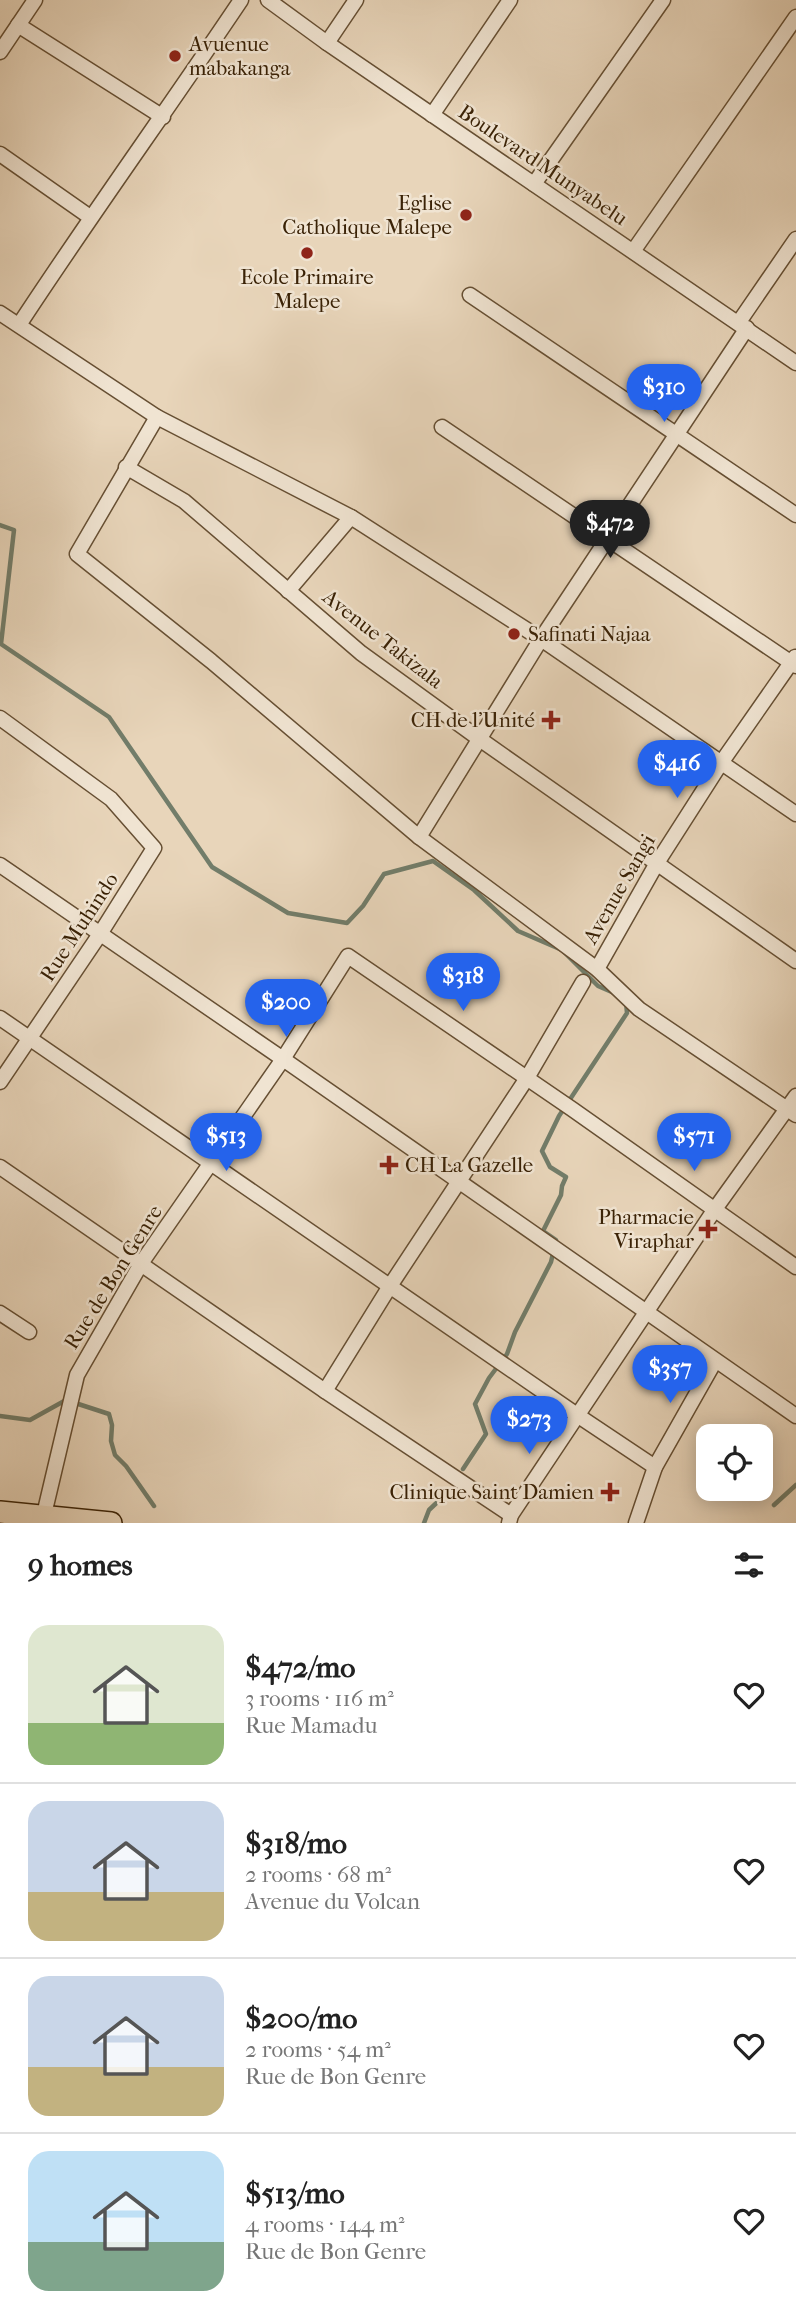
<!DOCTYPE html>
<html lang="en">
<head>
<meta charset="utf-8">
<style>
	body { margin:0; font-family:"IM FELL French Canon",serif; background:#f6f6f6; color:#222; height:100vh; display:flex; flex-direction:column; font-size:26px; white-space:nowrap }
	* { box-sizing:border-box; margin:0 }
	p { font-size:23px; color:#767676 }
	.icon { flex:none; width:38px; height:38px; fill:none; stroke:currentColor; stroke-width:2; stroke-linecap:round; stroke-linejoin:round }
	.map { position:relative; height:1523px; overflow:hidden }
	.details { display:flex; flex-direction:column; background:#fff; flex:1 }
	.details>* { flex:none }
	.tools { position:absolute; left:696px; top:1424px; display:grid; gap:14px }
	.tools a { display:grid; place-items:center; width:77px; height:77px; border-radius:14px; background:#fff; box-shadow:0 4px 18px #0003; font-size:35px }
	.price { position:absolute; translate:-50% -60px; padding:0 16px; border-radius:24px; background:#2563eb; color:#fff; font-size:23px; line-height:46px; filter:drop-shadow(0 2px 4px #0008) }
	.price::after { content:''; position:absolute; left:50%; top:42px; width:21px; height:16px; margin-left:-10px; background:inherit; clip-path:polygon(0 0,100% 0,50% 100%) }
	.price.active { background:#222; color:#fff }
	ul { padding:0; list-style:none }
	li { display:flex; align-items:center; gap:21px; height:175px; padding:0 28px }
	li+li { border-top:2px solid #e0e0e0 }
	li span { display:grid; place-items:center; flex:none; width:196px; height:140px; border-radius:21px; color:#555 }
	li>.icon { margin-inline-start:auto }
	span .icon { width:84px; height:84px; fill:#fffc; stroke-width:1 }
	li b { font-size:30px }
	h2 { display:flex; justify-content:space-between; align-items:center; height:84px; padding:0 28px; font-size:30px }
	.map>svg:first-child { display:block }
</style>
</head>
<body>
<div class="map">
<svg width="796" height="1523" viewBox="0 0 796 1523">
	<rect width="100%" height="100%" fill="#e8d5ba"/>
	<filter id="stains"><feTurbulence type="fractalNoise" baseFrequency=".00286" numOctaves="4"/><feColorMatrix values="0 0 0 0 .2 0 0 0 0 .09 0 0 0 0 .02 0 0 0 .5 -.17"/></filter>
	<radialGradient id="worn" r=".72"><stop offset=".6" stop-color="#630" stop-opacity="0"/><stop offset="1" stop-color="#630" stop-opacity=".3"/></radialGradient>
	<g fill="none" stroke-linecap="round" stroke-linejoin="round">
		<g stroke="#727d6a" stroke-width="4.5">
			<polyline points="0,525 14,530 1,644 109,717 212,867 288,913 347,923 363,906 384,874 433,861 474,890 518,931 562,950 598,986 614,993"/>
			<polyline points="0,1416 30,1420 66,1400 109,1414 112,1425 111,1441 115,1455 126,1466 154,1506"/>
			<polyline points="463,1469 486,1434 475,1404 489,1378 507,1354 515,1332 551,1262 556,1240 543,1231 561,1195 562,1186 566,1177 550,1167 542,1151 559,1116 627,1013 626,1002"/>
			<polyline points="774,1505 796,1485"/>
			<polyline points="424,1523 429,1510 448,1492"/>
		</g>
		<defs>
			<g id="minor">
				<polyline points="268,0 327,43 796,363"/>
				<polyline points="18,25 163,117"/>
				<polyline points="327,43 356,0"/>
				<polyline points="0,52 35,0"/>
				<polyline points="432,115 510,0"/>
				<polyline points="0,154 90,217"/>
				<polyline points="534,184 663,0"/>
				<polyline points="634,250 796,17"/>
				<polyline points="470,295 796,515"/>
				<polyline points="0,313 157,417 351,517 541,639 796,814"/>
				<polyline points="739,322 796,239"/>
				<path d="M19 325C91 215 168 109 241 0"/>
				<polyline points="157,417 77,554 211,661 419,837 597,969 639,1009 796,1115"/>
				<polyline points="442,427 796,666"/>
				<polyline points="126,467 184,501 361,653 481,740 796,961"/>
				<polyline points="288,591 351,517"/>
				<polyline points="0,718 111,799 154,848 100,934 0,1082"/>
				<polyline points="419,837 541,639 747,328"/>
				<polyline points="0,865 283,1059 796,1416"/>
				<polyline points="597,969 657,863 721,763 795,657"/>
				<polyline points="0,1018 577,1415 655,1467"/>
				<polyline points="0,1167 325,1391 511,1515"/>
				<polyline points="0,1313 29,1332"/>
				<polyline points="325,1391 390,1286 527,1078 583,982"/>
				<polyline points="42,1523 77,1375 142,1262 283,1059 348,956 572,1109 796,1267"/>
				<polyline points="509,1523 511,1515 715,1209 796,1096"/>
				<polyline points="636,1523 655,1467 715,1361"/>
			</g>
			<polyline id="highway" points="0,1512 111,1523"/>
		</defs>
		<use href="#minor" stroke="#664f33" stroke-width="17"/>
		<use href="#highway" stroke="#3a2206" stroke-width="24"/>
		<use href="#minor" stroke="#f0e4d2" stroke-width="14"/>
		<use href="#highway" stroke="#e8d5ba" stroke-width="21"/>
	</g>
	<g fill="#8f2418" stroke="#f0e4d2" stroke-width="2.5">
		<circle cx="175" cy="56" r="7"/>
		<circle cx="466" cy="215" r="7"/>
		<circle cx="307" cy="253" r="7"/>
		<circle cx="514" cy="634" r="7"/>
		<path d="M547.5 709.5h7v7h7v7h-7v7h-7v-7h-7v-7h7z"/>
		<path d="M385.5 1154.5h7v7h7v7h-7v7h-7v-7h-7v-7h7z"/>
		<path d="M704.5 1218.5h7v7h7v7h-7v7h-7v-7h-7v-7h7z"/>
		<path d="M606.5 1481.5h7v7h7v7h-7v7h-7v-7h-7v-7h7z"/>
	</g>
	<g text-anchor="middle" stroke-width="5" stroke-linejoin="round" paint-order="stroke">
		<g font-size="21" fill="#3a2206" stroke="#f0e4d2" text-anchor="end">
			<text x="189" y="51" text-anchor="start">Avuenue<tspan x="189" dy="24">mabakanga</tspan></text>
			<text x="452" y="210">Eglise<tspan x="452" dy="24">Catholique Malepe</tspan></text>
			<text x="307" y="284" text-anchor="middle">Ecole Primaire<tspan x="307" dy="24">Malepe</tspan></text>
			<text x="528" y="641" text-anchor="start">Safinati Najaa</text>
			<text x="535" y="727">CH de l'Unité</text>
			<text x="405" y="1172" text-anchor="start">CH La Gazelle</text>
			<text x="694" y="1224">Pharmacie<tspan x="694" dy="24">Viraphar</tspan></text>
			<text x="594" y="1499">Clinique Saint Damien</text>
		</g>
		<g font-size="21" fill="#3a2206" stroke="#f0e4d2">
			<text transform="translate(543 165) rotate(34)" y="7">Boulevard Munyabelu</text>
			<text transform="translate(383 639) rotate(38)" y="7">Avenue Takizala</text>
			<text transform="translate(619 889) rotate(-60)" y="7">Avenue Sangi</text>
			<text transform="translate(79 927) rotate(-57)" y="7">Rue Muhindo</text>
			<text transform="translate(113 1277) rotate(-58)" y="7">Rue de Bon Genre</text>
		</g>
	</g>
	<rect width="100%" height="100%" filter="url(#stains)"/>
	<rect width="100%" height="100%" fill="url(#worn)"/>
</svg>
<div class="tools">
<a><svg class="icon" aria-label="locate" viewBox="0 0 24 24"><circle cx="12" cy="12" r="6"/><path d="M12 2v4M12 18v4M2 12h4M18 12h4"/></svg></a>
</div>
<b class="price" style="left:664px;top:424px">$310</b>
<b class="price active" style="left:610px;top:560px">$472</b>
<b class="price" style="left:677px;top:800px">$416</b>
<b class="price" style="left:463px;top:1013px">$318</b>
<b class="price" style="left:286px;top:1039px">$200</b>
<b class="price" style="left:226px;top:1173px">$513</b>
<b class="price" style="left:694px;top:1173px">$571</b>
<b class="price" style="left:670px;top:1405px">$357</b>
<b class="price" style="left:529px;top:1456px">$273</b>
</div>
<section class="details">
<h2>9 homes<svg class="icon" aria-label="filters" viewBox="0 0 24 24"><path d="M4 7h16M4 17h16"/><circle cx="9" cy="7" r="2"/><circle cx="15" cy="17" r="2"/></svg></h2>
<ul>
<li><span style="background:linear-gradient(#dfe7d0 70%,#8fb573 0)"><svg class="icon" aria-label="home" viewBox="0 0 24 24"><path d="M3 11l9-7 9 7M6 9v11h12V9"/></svg></span><div><b>$472/mo</b><p>3 rooms · 116 m²</p><p>Rue Mamadu</p></div><svg class="icon" aria-label="heart" viewBox="0 0 24 24"><path d="M12 20l-8-8c-3-5 5-10 8-4 3-6 11-1 8 4z"/></svg></li>
<li><span style="background:linear-gradient(#c9d6e8 65%,#c2b280 0)"><svg class="icon" aria-label="home" viewBox="0 0 24 24"><path d="M3 11l9-7 9 7M6 9v11h12V9"/></svg></span><div><b>$318/mo</b><p>2 rooms · 68 m²</p><p>Avenue du Volcan</p></div><svg class="icon" aria-label="heart" viewBox="0 0 24 24"><path d="M12 20l-8-8c-3-5 5-10 8-4 3-6 11-1 8 4z"/></svg></li>
<li><span style="background:linear-gradient(#c9d6e8 65%,#c2b280 0)"><svg class="icon" aria-label="home" viewBox="0 0 24 24"><path d="M3 11l9-7 9 7M6 9v11h12V9"/></svg></span><div><b>$200/mo</b><p>2 rooms · 54 m²</p><p>Rue de Bon Genre</p></div><svg class="icon" aria-label="heart" viewBox="0 0 24 24"><path d="M12 20l-8-8c-3-5 5-10 8-4 3-6 11-1 8 4z"/></svg></li>
<li><span style="background:linear-gradient(#bfe0f5 65%,#7fa58c 0)"><svg class="icon" aria-label="home" viewBox="0 0 24 24"><path d="M3 11l9-7 9 7M6 9v11h12V9"/></svg></span><div><b>$513/mo</b><p>4 rooms · 144 m²</p><p>Rue de Bon Genre</p></div><svg class="icon" aria-label="heart" viewBox="0 0 24 24"><path d="M12 20l-8-8c-3-5 5-10 8-4 3-6 11-1 8 4z"/></svg></li>
</ul>
</section>
</body>
</html>
